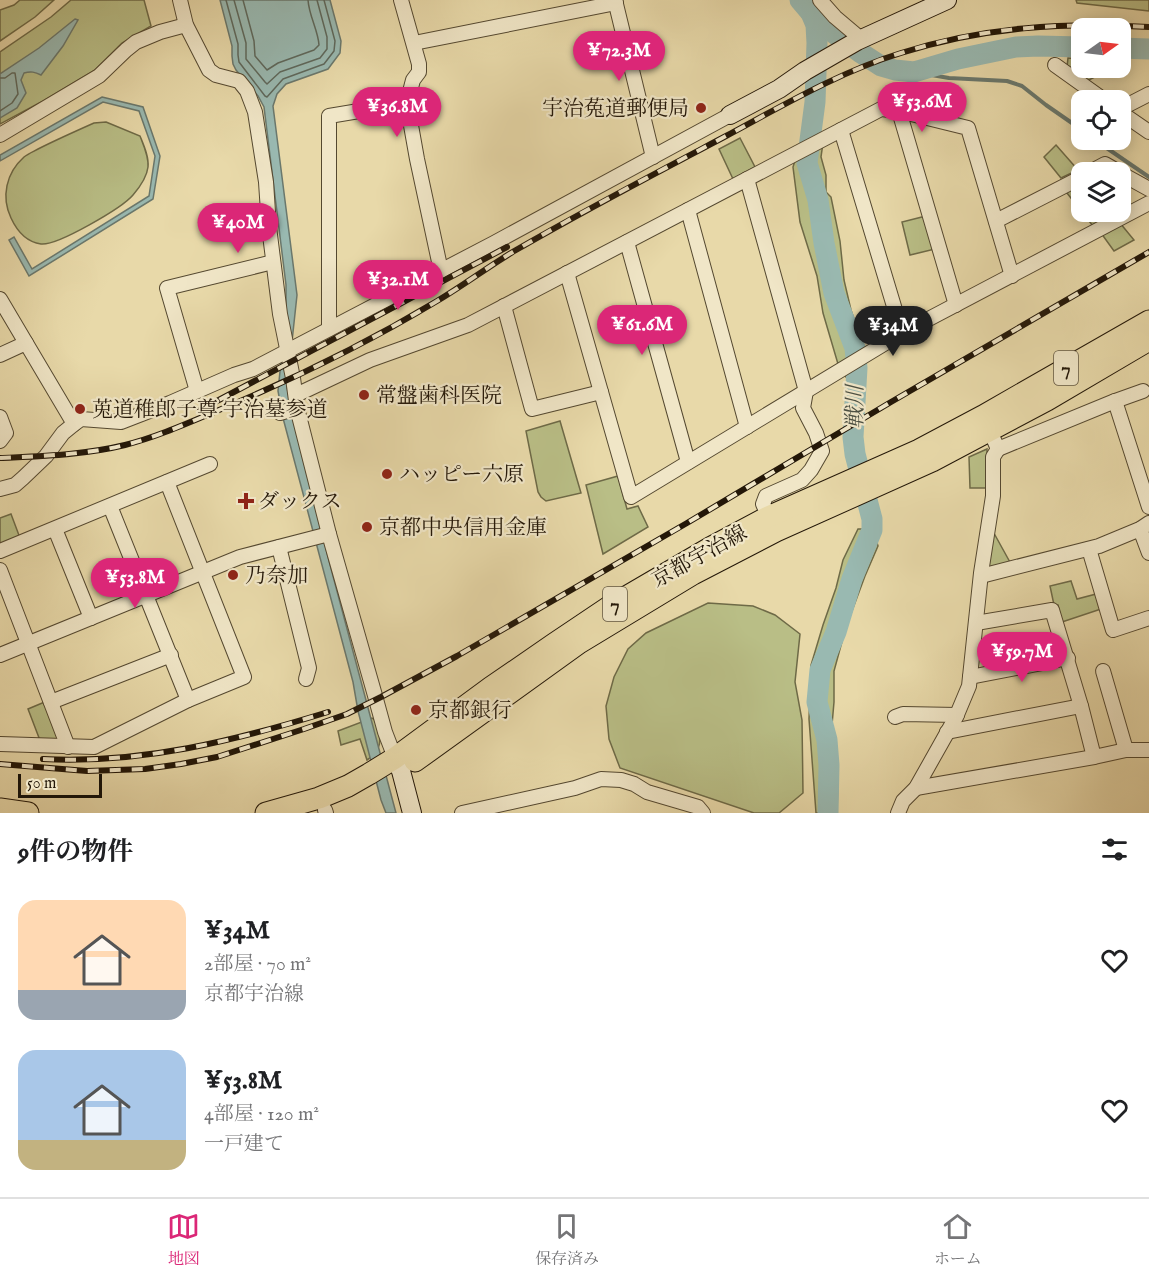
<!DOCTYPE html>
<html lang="ja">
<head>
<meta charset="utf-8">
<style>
	body { margin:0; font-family:"IM FELL English","Noto Serif JP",serif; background:#f2f2f2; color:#202124; height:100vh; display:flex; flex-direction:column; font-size:22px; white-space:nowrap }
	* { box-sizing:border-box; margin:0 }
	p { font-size:20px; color:#757577 }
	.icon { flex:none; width:33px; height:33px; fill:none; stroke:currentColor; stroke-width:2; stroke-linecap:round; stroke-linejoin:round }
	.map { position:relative; height:813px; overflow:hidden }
	.drawer { display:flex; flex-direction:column; background:#fff; flex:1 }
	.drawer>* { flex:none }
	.needle { width:39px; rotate:76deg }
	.tools { position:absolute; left:1071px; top:18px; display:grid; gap:12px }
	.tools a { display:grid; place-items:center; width:60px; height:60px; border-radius:12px; background:#fff; box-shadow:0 3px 15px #0003; font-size:30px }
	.scale { position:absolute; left:18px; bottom:15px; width:84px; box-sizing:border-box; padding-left:6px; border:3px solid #231708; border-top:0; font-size:16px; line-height:21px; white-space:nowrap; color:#231708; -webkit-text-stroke:4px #f0e6c7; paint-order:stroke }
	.price { position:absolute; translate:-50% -51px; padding:0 14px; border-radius:21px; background:#db2777; color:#fff; font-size:20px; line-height:39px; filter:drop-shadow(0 2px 3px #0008) }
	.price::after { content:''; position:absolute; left:50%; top:36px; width:18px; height:14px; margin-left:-9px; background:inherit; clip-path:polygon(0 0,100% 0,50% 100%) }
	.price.on { background:#222; color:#fff }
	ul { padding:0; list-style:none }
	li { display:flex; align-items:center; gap:18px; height:150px; padding:0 18px }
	li span { display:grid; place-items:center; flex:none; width:168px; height:120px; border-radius:18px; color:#555 }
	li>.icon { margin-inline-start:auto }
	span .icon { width:72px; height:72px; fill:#fffc; stroke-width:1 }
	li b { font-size:26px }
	h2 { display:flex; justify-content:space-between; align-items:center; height:72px; padding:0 18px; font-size:26px }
	.tabs { display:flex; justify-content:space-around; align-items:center; height:84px; border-top:2px solid #e0e0e0; background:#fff; font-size:16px; color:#757577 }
	.tabs a { display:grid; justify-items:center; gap:3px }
	.tabs .on { color:#db2777 }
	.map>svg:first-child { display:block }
</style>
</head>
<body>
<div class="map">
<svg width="1149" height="813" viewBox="0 0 1149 813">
	<rect width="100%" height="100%" fill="#e8d9a9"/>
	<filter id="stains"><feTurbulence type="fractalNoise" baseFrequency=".00333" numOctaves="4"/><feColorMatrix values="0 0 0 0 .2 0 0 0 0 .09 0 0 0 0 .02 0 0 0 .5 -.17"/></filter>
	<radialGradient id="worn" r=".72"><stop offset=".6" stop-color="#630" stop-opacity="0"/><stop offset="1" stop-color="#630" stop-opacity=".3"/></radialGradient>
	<g fill="#b9be86" stroke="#6e6a47" stroke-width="1.5">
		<polygon points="20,0 54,0 35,17 0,41 0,10 14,5"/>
		<polygon points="71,0 144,0 151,26 122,43 95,70 43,101 0,124 0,52 51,17"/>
		<polygon points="1076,0 1149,0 1149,11 1077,3"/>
		<polygon points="1068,58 1081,59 1082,68 1094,68 1099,75 1087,81 1067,67"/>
		<path d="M106 122 140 136C144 146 149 157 148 167 147 176 139 188 133 195 122 208 57 246 41 244 27 242 17 231 11 218 1 197 6 173 24 157 29 153 35 151 40 148 58 139 76 131 94 123Z"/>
		<polygon points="740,138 755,167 733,179 719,149"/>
		<polygon points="823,143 821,157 826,175 826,192 831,197 840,241 844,280 851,310 863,346 860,369 846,377 838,364 823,313 817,276 800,222 793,167 797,154"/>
		<polygon points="1056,145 1078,170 1061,178 1044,157"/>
		<polygon points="1081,178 1082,212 1111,212 1114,215 1093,226 1063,188"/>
		<polygon points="926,216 935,249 910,255 902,222"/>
		<polygon points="1120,223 1134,240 1114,251 1101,233"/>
		<polygon points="560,421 581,493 546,501 541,497 538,492 526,431"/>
		<polygon points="987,449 987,488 970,488 969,457"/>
		<polygon points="618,476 627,509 638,506 648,527 603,554 586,485"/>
		<polygon points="11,514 20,538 0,545 0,518"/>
		<polygon points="990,526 1011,564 991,571 986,565"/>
		<polygon points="858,529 869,529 875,536 878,546 865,576 846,627 834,671 834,702 832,725 838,774 837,813 816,813 809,719 811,665 823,625 836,588 843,560"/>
		<polygon points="1071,581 1077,599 1100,593 1104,608 1062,622 1058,605 1054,605 1050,586"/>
		<polygon points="708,603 753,606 775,615 800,634 795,682 802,720 803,793 779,813 754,813 620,768 609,739 606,706 614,677 628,649 646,633"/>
		<polygon points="47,701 63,743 41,743 28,709"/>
		<path d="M372 718 377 722C381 739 383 750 367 760L360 739 341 745 338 731Z"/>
	</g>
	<g fill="#99b9b1" stroke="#6a786d" stroke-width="1.5">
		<polygon points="220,0 330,0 341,41 340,53 328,69 286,84 277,94 273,106 297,295 287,388 329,561 396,813 386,813 381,800 358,711 353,682 283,418 278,391 286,313 286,285 264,107 258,96 236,70 233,64 232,56 232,46"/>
		<path d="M75 19 78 20 63 46 41 75C35 72 31 71 24 73L21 80 26 93 17 108 0 118V74L39 48Z"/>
		<polygon points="102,97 143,107 160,156 153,199 29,276 9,240 14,237 32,269 149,196 155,156 139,111 103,102 0,161 0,155"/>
	</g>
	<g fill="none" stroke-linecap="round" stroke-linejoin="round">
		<g stroke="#5e685c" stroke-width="1.5">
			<polyline points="226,0 238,44 238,55 239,62 265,96 267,97 283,79 324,64 334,51 335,41 324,0"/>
			<polyline points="234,0 246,43 246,59 265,82 267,84 280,72 320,58 327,49 327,37 317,0"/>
			<path d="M243 0 254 41 255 56 267 70 278 63 314 50 319 45C318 30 309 16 308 0"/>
			<polyline points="0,78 5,78 12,73 15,73 18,94 12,103 0,111"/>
		</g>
		<g stroke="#6a786d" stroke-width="4">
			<polyline points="914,72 949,78 1007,81 1022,86 1046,105 1082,130"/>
			<polyline points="1095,140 1149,177"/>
		</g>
		<g stroke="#99b9b1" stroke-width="21">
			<polyline points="800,0 811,13 816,25 817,43 815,102 807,163 818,200 824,243 834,293 855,348 857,368 853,437 855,454 872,519 872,530 852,579 836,632 820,670 817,702 827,740 829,765 828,813"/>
			<polyline points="811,13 835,34 861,53 881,66 895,70 914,72 958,59 1016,47 1038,46 1082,47"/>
			<polyline points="1120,48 1149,49"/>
		</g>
		<defs>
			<g id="street">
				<polyline points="180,0 186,25 209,70 216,75 239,81 247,91 255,112 266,182 269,227 280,314 293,378 297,408 329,534 374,692 385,732 395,758"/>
				<polyline points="401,0 419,64 419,72 413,80 407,103 417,159 441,271"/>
				<polyline points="615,0 653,157"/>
				<polyline points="820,0 835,17 861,39"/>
				<polyline points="414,43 616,3"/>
				<polyline points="1055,65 1104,100"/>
				<polyline points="1120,109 1149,94"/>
				<polyline points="899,111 956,305"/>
				<polyline points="1120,112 1149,132"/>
				<polyline points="841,130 902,333"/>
				<polyline points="0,135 99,76 126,50 136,42 160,32 186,25"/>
				<polyline points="1090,172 1105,164 1119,172"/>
				<polyline points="1120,173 1149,189"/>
				<polyline points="747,179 806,391 803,408 816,433 822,451 811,470 802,480 766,496 763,504 771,522"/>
				<polyline points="688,210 747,427"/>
				<polyline points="996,221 1082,177"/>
				<polyline points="627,242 688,462"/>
				<polyline points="567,273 631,497 902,333 1149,203"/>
				<polyline points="0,299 26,343"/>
				<polyline points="504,306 532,409 601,392"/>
				<polyline points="329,329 329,116 407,103"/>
				<polyline points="0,355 26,343 74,424"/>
				<polyline points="197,391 167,288 273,262"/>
				<polyline points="296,395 370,360 468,325 881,109 899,111 968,128 1012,276"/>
				<polyline points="1115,401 1149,507"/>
				<polyline points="280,413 297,408"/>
				<polyline points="0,417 6,433 0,441"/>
				<polyline points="998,449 1115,401 1143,391"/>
				<polyline points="0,489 15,485 23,478 46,456 63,433 74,424 81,419 121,422 170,403 234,375 253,369 494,243 730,115"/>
				<polyline points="110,506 188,700"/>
				<polyline points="55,529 91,618"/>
				<polyline points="1140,529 1149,553"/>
				<polyline points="279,547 309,668 306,679"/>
				<polyline points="1089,549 1113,630 1149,618"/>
				<polyline points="0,551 210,464"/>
				<polyline points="0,570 68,747"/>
				<polyline points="981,576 1099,546 1140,529 1149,523"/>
				<polyline points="976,623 1052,610 1081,706 1094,757"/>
				<polyline points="0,655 240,557 329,534"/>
				<polyline points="1103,671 1126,750"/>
				<polyline points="970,677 1068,658"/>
				<polyline points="51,702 171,655"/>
				<polyline points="895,717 903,714 957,715"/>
				<polyline points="947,732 1081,706"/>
				<polyline points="0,744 94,747 188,700 244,677 167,482"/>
				<polyline points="916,788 1094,757 1126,750 1149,750"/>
				<polyline points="325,810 326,813"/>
				<polyline points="462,813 575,788 601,779 621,780 634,784 647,792 698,807 703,813"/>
				<polyline points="898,813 903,801 916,788 956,717 969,686 981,573 993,496 993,457 998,449 987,424"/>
			</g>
			<g id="secondary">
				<polyline points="730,115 779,89 805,71 857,41 947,0"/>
				<polyline points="395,758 401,771 412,813"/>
			</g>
			<g id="primary">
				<polyline points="415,761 579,643 693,574 776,531 932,461 1047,400 1149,340"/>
				<polyline points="0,809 28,813"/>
				<polyline points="266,813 319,798 348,786 369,774 395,758 490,688 554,644 609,607 710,548 768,517 919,450 983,416 1149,321"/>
			</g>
		</defs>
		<use href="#street" stroke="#544830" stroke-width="16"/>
		<use href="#secondary" stroke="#231708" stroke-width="20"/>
		<use href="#primary" stroke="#231708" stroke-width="23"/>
		<use href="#street" stroke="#f0e6c7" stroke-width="14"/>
		<use href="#secondary" stroke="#f0e6c7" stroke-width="18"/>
		<use href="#primary" stroke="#e8d9a9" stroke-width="21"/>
		<defs>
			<g id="rail">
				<polyline points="200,410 507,247"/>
				<path d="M0 458C41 456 84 455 125 445 157 437 188 423 219 410 294 379 367 343 437 301 464 285 489 266 516 250 585 210 656 173 726 136 782 106 839 72 901 53 982 27 1064 22 1149 27"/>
				<path d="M43 759C142 764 234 741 328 712"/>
				<polyline points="0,764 87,771 145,769 181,764 217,757 304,729 347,714 381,697 457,656 687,523 891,402 1149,252"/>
			</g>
		</defs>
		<use href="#rail" stroke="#231708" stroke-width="6"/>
		<use href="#rail" stroke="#f0e6c7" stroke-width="4" stroke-dasharray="11" stroke-linecap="butt"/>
	</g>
	<g fill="#8f2418" stroke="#f0e6c7" stroke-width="2">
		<circle cx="701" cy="108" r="6"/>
		<circle cx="364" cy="395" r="6"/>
		<circle cx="80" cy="409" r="6"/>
		<circle cx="387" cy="474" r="6"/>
		<path d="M243 492h6v6h6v6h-6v6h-6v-6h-6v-6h6z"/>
		<circle cx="367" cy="527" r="6"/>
		<circle cx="233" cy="575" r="6"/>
		<circle cx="416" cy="710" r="6"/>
	</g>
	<g text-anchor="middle" stroke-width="4.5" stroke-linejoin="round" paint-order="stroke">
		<g fill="#f0e6c7" stroke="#605541" stroke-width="1.5">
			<rect x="1054" y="351" width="24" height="34" rx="4.5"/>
			<rect x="603" y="587" width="24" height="34" rx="4.5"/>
		</g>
		<g font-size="20" font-weight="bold" fill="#231708">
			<text x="1066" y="375">7</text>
			<text x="615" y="611">7</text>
		</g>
		<g font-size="21" fill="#231708" stroke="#f0e6c7" text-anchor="start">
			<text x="689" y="115" text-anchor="end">宇治菟道郵便局</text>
			<text x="376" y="402">常盤歯科医院</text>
			<text x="92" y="416">莵道稚郎子尊 宇治墓参道</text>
			<text x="399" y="481">ハッピー六原</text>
			<text x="258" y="508">ダックス</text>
			<text x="379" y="534">京都中央信用金庫</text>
			<text x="245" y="582">乃奈加</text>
			<text x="428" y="717">京都銀行</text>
		</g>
		<g font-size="21" fill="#231708" stroke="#f0e6c7">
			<text transform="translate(699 556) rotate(-29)" y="7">京都宇治線</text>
		</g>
		<g font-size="22" font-style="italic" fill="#4c5043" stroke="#f0e6c7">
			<text transform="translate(854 407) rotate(-90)" y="8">戦川</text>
		</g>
	</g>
	<rect width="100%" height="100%" filter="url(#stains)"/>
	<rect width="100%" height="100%" fill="url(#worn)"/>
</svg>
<div class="tools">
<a><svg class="needle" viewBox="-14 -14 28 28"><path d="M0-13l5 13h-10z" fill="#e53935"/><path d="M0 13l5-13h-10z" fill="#757577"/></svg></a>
<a><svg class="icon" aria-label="locate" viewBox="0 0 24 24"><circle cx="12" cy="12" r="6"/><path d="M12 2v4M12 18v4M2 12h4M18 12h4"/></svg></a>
<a><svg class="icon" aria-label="layers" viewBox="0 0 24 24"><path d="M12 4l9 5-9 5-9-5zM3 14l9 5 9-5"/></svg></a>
</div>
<div class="scale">50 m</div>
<b class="price" style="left:619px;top:82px">¥72.3M</b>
<b class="price" style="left:922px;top:133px">¥53.6M</b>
<b class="price" style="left:397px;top:138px">¥36.8M</b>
<b class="price" style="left:238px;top:254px">¥40M</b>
<b class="price" style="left:398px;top:311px">¥32.1M</b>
<b class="price" style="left:642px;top:356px">¥61.6M</b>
<b class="price on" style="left:893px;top:357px">¥34M</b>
<b class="price" style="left:135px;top:609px">¥53.8M</b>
<b class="price" style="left:1022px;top:683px">¥59.7M</b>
</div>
<section class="drawer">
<h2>9件の物件<svg class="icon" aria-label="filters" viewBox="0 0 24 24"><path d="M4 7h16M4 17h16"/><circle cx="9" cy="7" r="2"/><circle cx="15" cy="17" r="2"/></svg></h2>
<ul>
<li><span style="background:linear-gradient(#ffd9b3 75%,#9aa5b1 0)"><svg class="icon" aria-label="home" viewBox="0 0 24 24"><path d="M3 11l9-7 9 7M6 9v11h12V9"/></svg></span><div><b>¥34M</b><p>2部屋 · 70 m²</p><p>京都宇治線</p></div><svg class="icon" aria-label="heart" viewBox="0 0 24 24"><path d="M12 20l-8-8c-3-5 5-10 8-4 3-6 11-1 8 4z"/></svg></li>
<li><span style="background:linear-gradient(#a9c7e8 75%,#c2b280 0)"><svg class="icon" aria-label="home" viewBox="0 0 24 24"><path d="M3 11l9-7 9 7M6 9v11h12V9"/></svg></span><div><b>¥53.8M</b><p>4部屋 · 120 m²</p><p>一戸建て</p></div><svg class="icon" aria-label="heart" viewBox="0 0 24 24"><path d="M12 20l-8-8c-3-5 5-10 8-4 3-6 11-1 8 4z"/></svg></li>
</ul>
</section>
<nav class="tabs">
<a class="on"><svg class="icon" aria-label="map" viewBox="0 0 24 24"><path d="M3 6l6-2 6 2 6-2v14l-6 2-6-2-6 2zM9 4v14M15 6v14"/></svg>地図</a>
<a><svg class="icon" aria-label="saved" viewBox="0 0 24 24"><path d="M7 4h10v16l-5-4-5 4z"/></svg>保存済み</a>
<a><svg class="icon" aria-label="home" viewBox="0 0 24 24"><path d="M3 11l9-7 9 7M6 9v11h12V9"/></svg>ホーム</a>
</nav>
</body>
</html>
